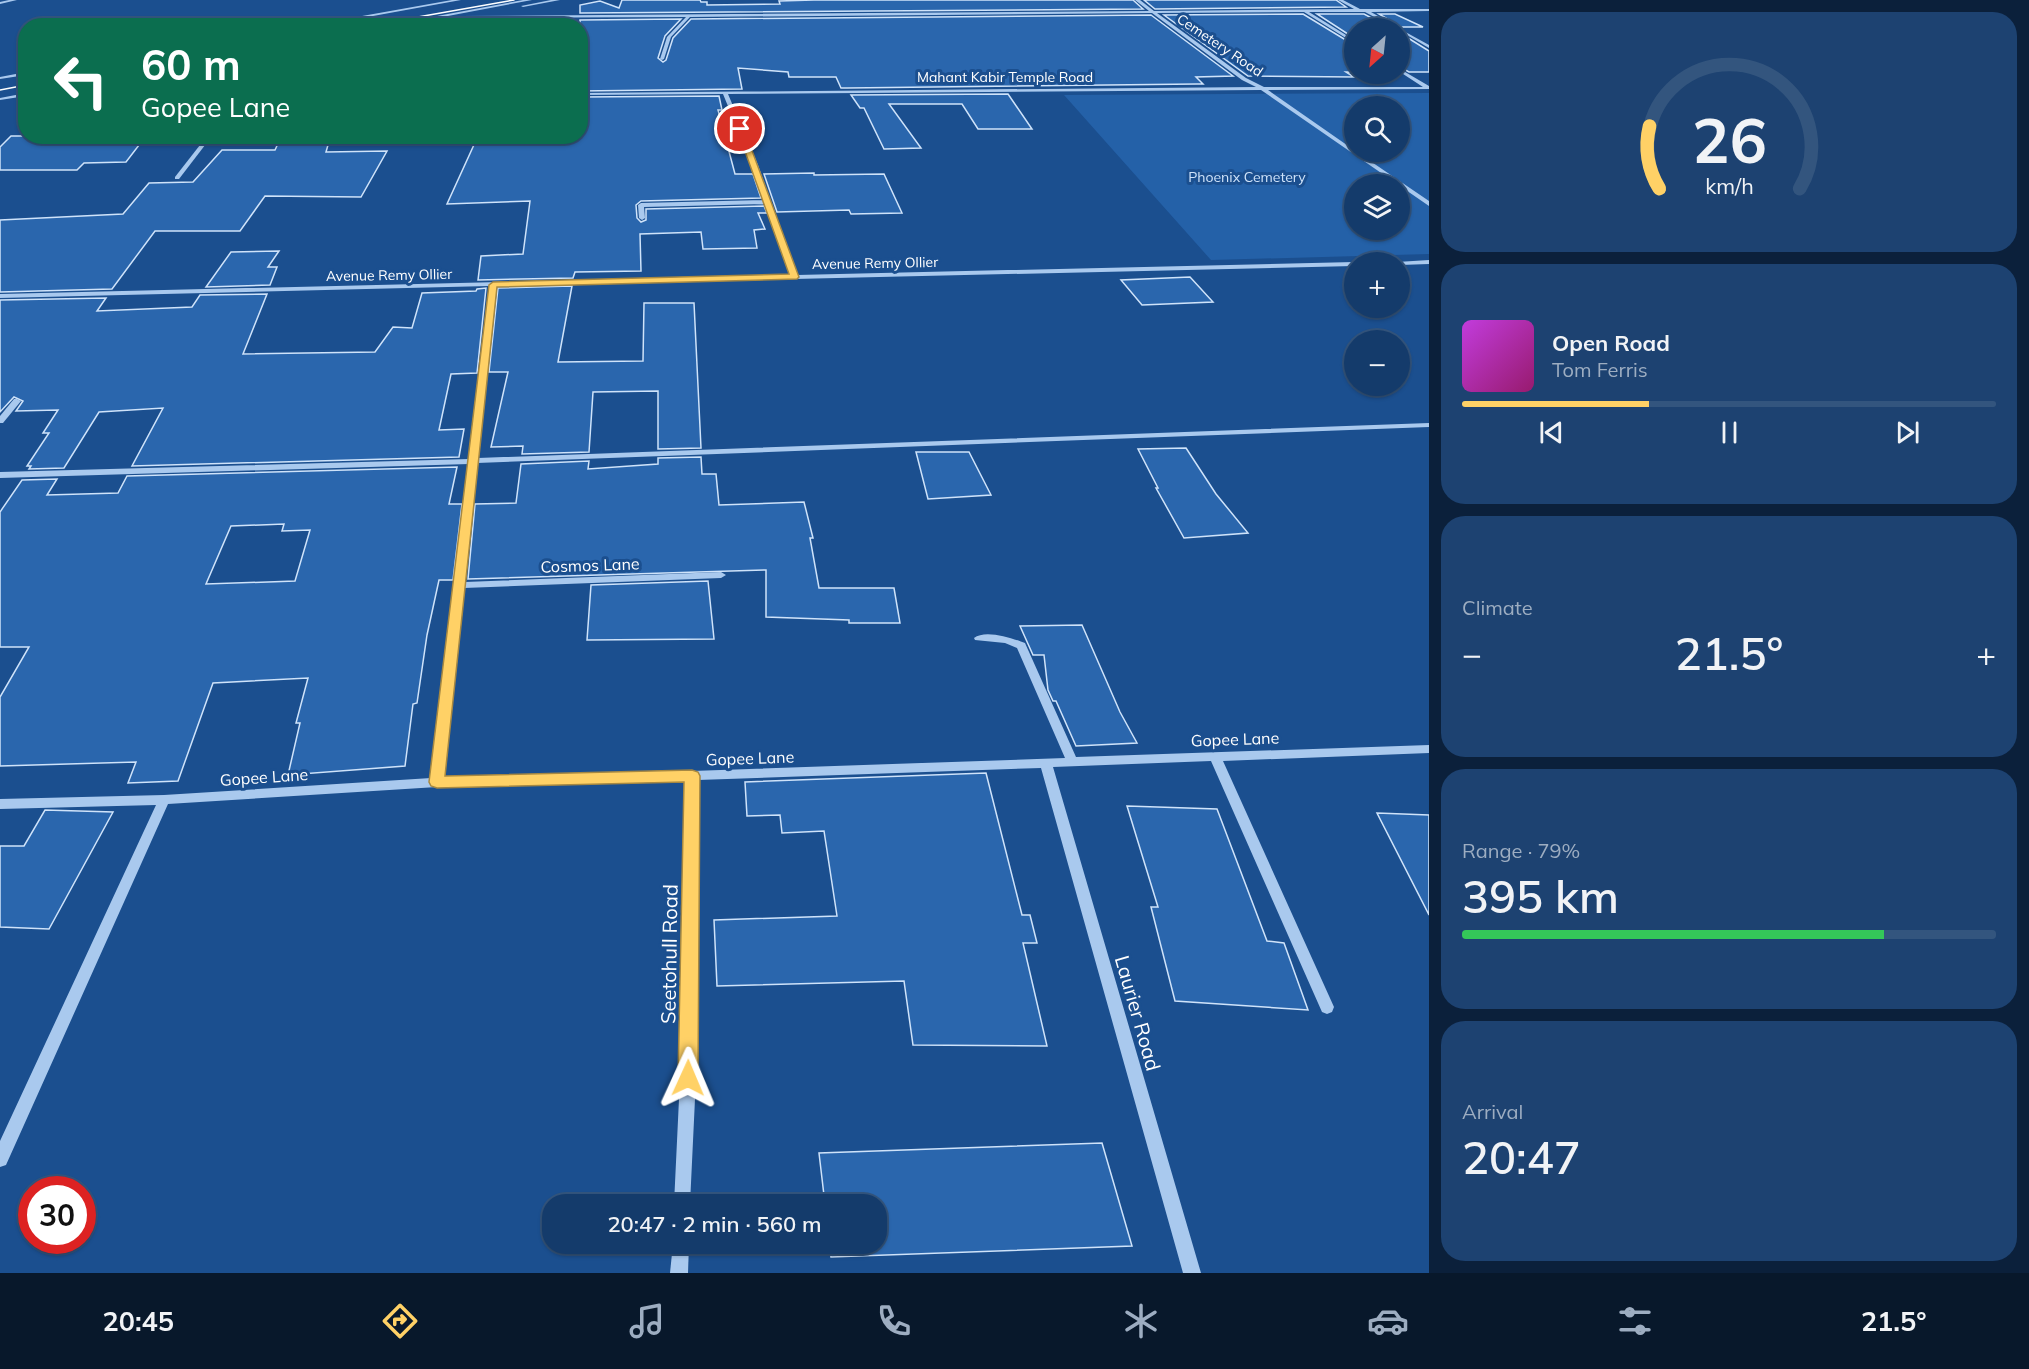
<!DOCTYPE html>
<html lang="en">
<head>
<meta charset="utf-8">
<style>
  body { margin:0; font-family:Mulish,sans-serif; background:#1d4271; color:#f1f3f6; height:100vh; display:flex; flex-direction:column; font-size:22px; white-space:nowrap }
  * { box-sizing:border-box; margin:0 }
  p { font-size:20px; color:#9dadc1 }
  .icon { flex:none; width:33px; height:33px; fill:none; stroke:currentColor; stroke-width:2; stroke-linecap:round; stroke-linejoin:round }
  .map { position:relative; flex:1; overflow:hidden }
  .sheet { display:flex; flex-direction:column; gap:12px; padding:12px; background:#0b203b; width:600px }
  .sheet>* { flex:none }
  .banner { position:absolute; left:18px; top:18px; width:570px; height:126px; border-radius:24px; box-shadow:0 2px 4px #0004,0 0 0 2px #33557e; background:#0b6e4f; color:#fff; overflow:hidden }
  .needle { width:39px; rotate:207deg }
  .buttons { position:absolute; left:1344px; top:18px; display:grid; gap:12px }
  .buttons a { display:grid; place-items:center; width:66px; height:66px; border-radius:50%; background:#143b6b; box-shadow:0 2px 4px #0004,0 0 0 2px #33557e; font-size:30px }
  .speed { position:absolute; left:18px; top:1176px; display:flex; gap:12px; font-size:30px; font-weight:700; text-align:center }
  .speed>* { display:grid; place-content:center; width:78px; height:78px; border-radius:50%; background:#143b6b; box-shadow:0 2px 4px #0004,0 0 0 2px #33557e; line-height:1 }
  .speed .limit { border:9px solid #d22; background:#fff; color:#111 }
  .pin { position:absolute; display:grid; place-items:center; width:51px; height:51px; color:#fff; margin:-26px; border:3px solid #fff; border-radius:50%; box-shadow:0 2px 6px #0007 }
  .me { position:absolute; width:66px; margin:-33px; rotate:1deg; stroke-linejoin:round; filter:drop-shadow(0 0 4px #0008) }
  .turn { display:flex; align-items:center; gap:21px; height:126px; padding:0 24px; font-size:27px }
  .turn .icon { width:78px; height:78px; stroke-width:2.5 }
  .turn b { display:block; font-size:42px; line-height:51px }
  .big { font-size:45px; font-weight:600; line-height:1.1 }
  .sheet .widget { flex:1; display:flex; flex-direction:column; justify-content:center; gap:9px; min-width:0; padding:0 21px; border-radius:24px; background:#1d4271 }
  .sheet .dial { align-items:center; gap:0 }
  .dial svg { height:156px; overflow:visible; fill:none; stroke:#33557e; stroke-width:7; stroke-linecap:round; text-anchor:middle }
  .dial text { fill:#f1f3f6; stroke:none }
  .song { display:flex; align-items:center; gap:18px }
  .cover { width:72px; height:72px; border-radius:9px; background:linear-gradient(135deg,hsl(290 70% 55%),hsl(320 70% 35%)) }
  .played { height:6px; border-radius:3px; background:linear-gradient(90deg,#ffd166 35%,#33557e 35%) }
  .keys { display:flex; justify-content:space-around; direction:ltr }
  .heat { display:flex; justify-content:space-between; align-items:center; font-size:33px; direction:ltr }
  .charge { height:9px; border-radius:4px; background:linear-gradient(90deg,#34c759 79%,#33557e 0) }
  .trip { position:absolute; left:542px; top:1194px; width:345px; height:60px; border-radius:24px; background:#143b6b; box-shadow:0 2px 4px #0004,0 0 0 2px #33557e; font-weight:600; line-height:60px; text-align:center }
  .tabs { display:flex; height:96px; justify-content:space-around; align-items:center; background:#08182b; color:#9dadc1 }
  .tabs .icon { width:42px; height:42px }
  .tabs .current { color:#ffd166 }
  .tabs b { font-size:27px; color:#f1f3f6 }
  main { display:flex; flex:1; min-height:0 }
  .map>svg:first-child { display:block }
</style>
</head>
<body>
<main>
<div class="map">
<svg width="1429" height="1273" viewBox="0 0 1429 1273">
  <rect width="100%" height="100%" fill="#1b4f8f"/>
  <path fill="#2461a8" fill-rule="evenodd" d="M1429 93V254L1211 260 1064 95ZM1354 106H1400V152H1354ZM1354 184H1400V230H1354Z"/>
  <g fill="#2a66ad" stroke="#cfe3fa" stroke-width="1.5" fill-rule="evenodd">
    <path d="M622 0H700L701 2H707V5L780 4 779 1 814 0H1133L1143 9 580 13V5L600 1 619 8Z"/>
    <path d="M1144 0H1336L1346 7 1155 9Z"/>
    <path d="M1303 14 1354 45V72H1346L1354 77 1248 76 1164 15Z"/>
    <path d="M1317 14H1364L1391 28H1354V38Z"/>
    <path d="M1379 14H1395L1423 27H1401Z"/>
    <path d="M1151 15 1233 76 1196 77 1203 84H1197L847 88H841L836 77H789L788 72 738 68 742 89 580 91V20L681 19 665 36 658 58 663 62 666 60 673 38 691 19Z"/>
    <path d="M1400 33 1429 51V72H1409L1400 67Z"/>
    <path d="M1008 94 1032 129H978L962 104H889L921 148 884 149 864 108H860L851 95Z"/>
    <path d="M719 96 722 110H718L735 174H753L761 198 641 201 636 205 637 218 641 222 646 220V209L764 206 767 213H758L765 229 754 230 757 248 703 249 701 232 640 234 641 271 575 272 573 278 478 280 481 256 523 254 530 201 447 204 478 136H580V97Z"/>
    <path d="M11 136H146L126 162 84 163 77 170H0V147Z"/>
    <path d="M312 136 311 139 330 138 326 152 387 151 361 197 265 196 240 231H155L112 289 0 292V220L123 214 149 183 193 182 222 150H275L281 137Z"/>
    <path d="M814 173V175L884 174 902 213 851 214 849 210 777 212 764 174Z"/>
    <path d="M279 251 268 267H277L270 285 206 287 231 252Z"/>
    <path d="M1190 277 1213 302 1142 305 1121 280Z"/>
    <path d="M572 286 558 362 643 361 644 303H694L701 448 658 449V391L593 392 589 452 522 454 523 446 491 447 508 372H489L498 288Z"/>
    <path d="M486 288 477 373 451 374 439 430 464 429 459 457 132 466 163 408 99 412 64 468 29 469 31 466H27L49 433H43L58 410 16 411 23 401 14 397 0 412V300L106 298 97 311 192 307 200 295 267 294 243 354 375 352 393 327 412 328 422 293 476 291 477 289Z"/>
    <path d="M1186 448 1216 494 1248 533 1184 538 1156 488H1158L1138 449Z"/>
    <path d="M916 452H969L991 495 928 499Z"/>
    <path d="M701 457 702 474H716L719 505 804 502 813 538H810L819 588H894L900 623H849V620L766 617V570L468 579 475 504 516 503 521 464 589 461 588 469 658 464V458Z"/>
    <path d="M457 467 449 504H462L453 580H439L427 635 417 703 413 704 405 766 288 775 300 723H296L308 678 213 683 178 781 128 783 136 762 0 766V697L29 647H0V512L22 480 57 479 47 495 118 493 127 476ZM284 524 282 531 310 530 295 581 206 584 231 526Z"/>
    <path d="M708 581 714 639 587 640 591 585Z"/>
    <path d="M1082 625 1120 712 1137 743 1076 746 1056 701H1053L1048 690 1044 655H1033L1020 626Z"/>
    <path d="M986 773 1022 915H1030L1037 943H1023L1047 1046 913 1045 904 981 717 986 714 920 837 916 824 831 782 833 780 815 747 816 745 782Z"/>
    <path d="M1127 806 1217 809 1267 941 1284 943 1308 1010 1175 1001 1151 907H1158Z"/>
    <path d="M45 810 113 812 49 929 0 927V846H24Z"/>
    <path d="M1377 813 1429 815V915Z"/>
    <path d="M1102 1143 1132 1246 831 1257 829 1244H876V1204H825L819 1153Z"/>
  </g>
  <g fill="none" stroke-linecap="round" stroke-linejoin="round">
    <g fill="#a9c9ee" fill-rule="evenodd">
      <path d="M9 0H17L0 4V2Z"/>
      <path d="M452 0H461L318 26H306Z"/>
      <path d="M523 0H532L395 26H383Z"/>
      <path d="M551 0H560L523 7 521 6Z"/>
      <path d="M1135 0H1140L1154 11 1354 9 1338 0H1343L1360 9H1429V11L1371 12 1399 28H1395L1365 12H1309L1354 40V43L1304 12 1157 13 1246 78 1264 87H1423L1400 72V69L1429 86V89L1268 90 1354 150V152H1357L1429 201V206L1261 90 728 94 758 165 797 275 1354 262H1356L1354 266 496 286 478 458 1429 423V427L477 463 465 582 721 572 726 575 721 578 464 588 444 777 692 771 1065 758 1017 648 1005 643 975 640 974 638C985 629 1012 638 1025 643L1076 757 1429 745V753L1223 761 1334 1007 1332 1012 1327 1014 1322 1012 1211 761 1053 767 1201 1273H1183L1041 768 698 780 696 1078 690 1204H674L680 1078 686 781 437 787 168 804 6 1165 0 1167V1141L156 805 0 809V799L164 795 431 778 469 464 0 478V472L469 459 489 286 0 298V294L790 275 766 204 644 207 645 218 642 220 639 218 638 205 641 203 764 200 752 165 723 94 580 95V93L1256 87 1242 80 1152 13 690 17 671 37 664 59 662 60 660 59 667 37 686 17 462 18 461 16 1149 11Z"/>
      <path d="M1400 29 1429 45V48L1400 31Z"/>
      <path d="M26 72V75L0 79V77Z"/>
      <path d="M26 93V96L0 100V98Z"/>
      <path d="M207 136H212L179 179H175V177Z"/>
      <path d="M1429 260V264L1400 265V262H1397Z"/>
      <path d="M14 399H17L21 401 3 423H0V416Z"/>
      <path d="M673 1244H689L688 1273H670Z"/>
    </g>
    <g stroke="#fff" stroke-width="1.5">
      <path d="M352 26 375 21"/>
      <path d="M367 26 514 0"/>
      <path d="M0 90 26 85"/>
    </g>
  </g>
  <path fill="#ffd166" stroke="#a68842" stroke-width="1.5" d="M740 127 744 129 799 277 797 279 497 287 445 776 692 770 698 772 700 776 698 1078 695 1085 688 1087 681 1085 678 1078 684 782 437 788 431 786 429 782 489 285 493 282 789 274 737 129Z"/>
  <g text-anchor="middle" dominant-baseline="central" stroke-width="6" stroke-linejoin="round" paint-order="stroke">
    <g font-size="14" fill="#fff" stroke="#1b4f8f">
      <text transform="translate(1220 45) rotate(34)">Cemetery Road</text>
      <text x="1005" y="77">Mahant Kabir Temple Road</text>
      <text transform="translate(875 263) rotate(-1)">Avenue Remy Ollier</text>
      <text transform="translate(389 275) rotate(-1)">Avenue Remy Ollier</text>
    </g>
    <g font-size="14" fill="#cfe3fa" stroke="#1b4f8f">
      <text x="1247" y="177">Phoenix Cemetery</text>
    </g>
    <g font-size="16" fill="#fff" stroke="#1b4f8f">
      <text transform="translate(590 565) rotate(-2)">Cosmos Lane</text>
      <text transform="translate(1235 739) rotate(-2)">Gopee Lane</text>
      <text transform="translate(750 758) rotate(-2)">Gopee Lane</text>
      <text transform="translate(264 777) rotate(-4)">Gopee Lane</text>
    </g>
    <g font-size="20" fill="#fff" stroke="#1b4f8f">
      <text transform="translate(669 954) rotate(-89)">Seetohull Road</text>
      <text transform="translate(1138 1013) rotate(74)">Laurier Road</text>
    </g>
  </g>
</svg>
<div class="buttons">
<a><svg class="needle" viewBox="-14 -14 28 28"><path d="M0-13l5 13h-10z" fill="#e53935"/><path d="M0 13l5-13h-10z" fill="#9dadc1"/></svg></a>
<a><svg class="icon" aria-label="search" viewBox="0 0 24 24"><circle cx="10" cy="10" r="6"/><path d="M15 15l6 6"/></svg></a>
<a><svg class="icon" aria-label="layers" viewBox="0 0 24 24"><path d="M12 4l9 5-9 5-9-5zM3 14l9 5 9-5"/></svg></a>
<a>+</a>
<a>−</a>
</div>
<div class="speed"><div class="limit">30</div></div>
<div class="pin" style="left:740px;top:129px;background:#d93025"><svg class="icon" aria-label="arrive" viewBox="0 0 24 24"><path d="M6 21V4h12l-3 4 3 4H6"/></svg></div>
<svg class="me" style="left:688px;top:1078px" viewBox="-20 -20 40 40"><path d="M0-17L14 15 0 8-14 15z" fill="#ffd166" stroke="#fff" stroke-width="4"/></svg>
<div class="trip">20:47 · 2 min · 560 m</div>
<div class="banner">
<div class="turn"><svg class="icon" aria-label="left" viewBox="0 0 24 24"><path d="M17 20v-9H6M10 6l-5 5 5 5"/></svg><div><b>60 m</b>Gopee Lane</div></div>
</div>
</div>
<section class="sheet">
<div class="widget dial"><svg viewBox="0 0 100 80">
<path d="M14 69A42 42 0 1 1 86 69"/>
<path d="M14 69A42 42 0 0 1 9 37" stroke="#ffd166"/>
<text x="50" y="56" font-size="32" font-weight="700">26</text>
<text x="50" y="72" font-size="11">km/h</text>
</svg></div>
<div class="widget">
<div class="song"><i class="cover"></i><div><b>Open Road</b><p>Tom Ferris</p></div></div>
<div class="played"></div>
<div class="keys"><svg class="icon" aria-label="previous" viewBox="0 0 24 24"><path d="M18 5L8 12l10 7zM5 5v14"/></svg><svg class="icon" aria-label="pause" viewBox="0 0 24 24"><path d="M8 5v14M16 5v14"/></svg><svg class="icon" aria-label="next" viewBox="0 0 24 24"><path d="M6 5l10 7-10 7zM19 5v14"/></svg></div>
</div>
<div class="widget"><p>Climate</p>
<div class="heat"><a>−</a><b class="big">21.5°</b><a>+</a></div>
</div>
<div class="widget"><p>Range · 79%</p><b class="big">395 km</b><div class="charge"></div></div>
<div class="widget"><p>Arrival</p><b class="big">20:47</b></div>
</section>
</main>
<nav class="tabs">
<b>20:45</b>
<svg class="icon current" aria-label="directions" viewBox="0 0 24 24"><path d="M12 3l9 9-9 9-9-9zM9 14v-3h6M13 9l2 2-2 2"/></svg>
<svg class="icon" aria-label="music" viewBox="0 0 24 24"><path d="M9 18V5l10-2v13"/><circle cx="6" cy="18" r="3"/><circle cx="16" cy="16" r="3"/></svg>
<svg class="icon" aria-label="phone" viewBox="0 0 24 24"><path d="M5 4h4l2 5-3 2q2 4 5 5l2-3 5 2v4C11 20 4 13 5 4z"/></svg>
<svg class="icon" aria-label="climate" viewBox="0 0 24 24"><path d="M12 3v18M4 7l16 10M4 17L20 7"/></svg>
<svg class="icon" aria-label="car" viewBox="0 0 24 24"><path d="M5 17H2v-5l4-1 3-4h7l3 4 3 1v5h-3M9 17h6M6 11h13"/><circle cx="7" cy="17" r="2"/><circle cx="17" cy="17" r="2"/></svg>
<svg class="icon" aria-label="filters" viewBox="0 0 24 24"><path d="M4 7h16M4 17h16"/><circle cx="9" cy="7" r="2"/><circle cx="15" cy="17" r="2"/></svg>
<b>21.5°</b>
</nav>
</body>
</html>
